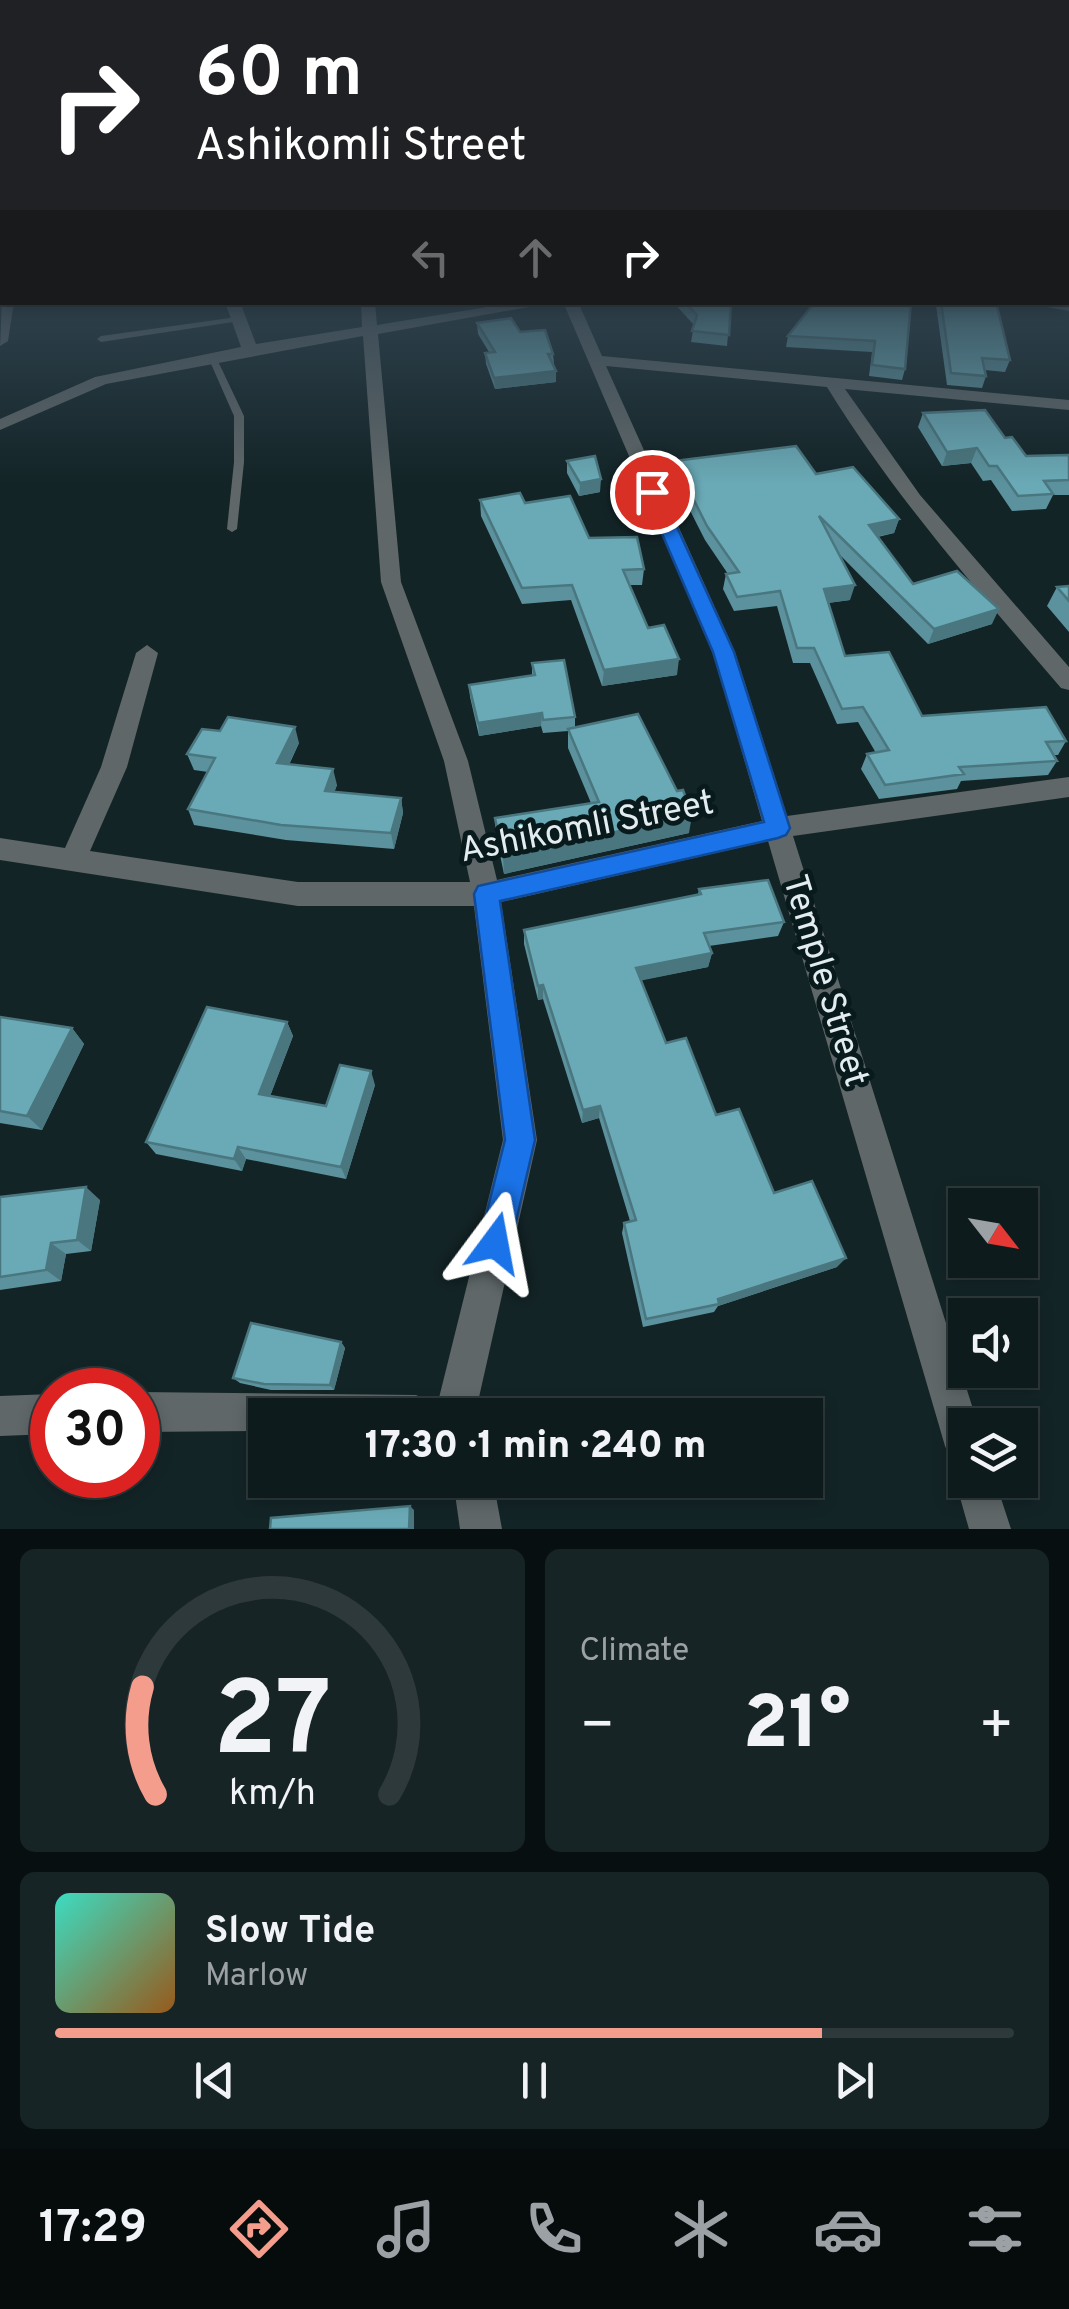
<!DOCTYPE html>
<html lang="en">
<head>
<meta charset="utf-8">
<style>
  body { margin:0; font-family:Overpass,sans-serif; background:#172426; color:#f1f3f6; height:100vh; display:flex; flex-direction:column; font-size:38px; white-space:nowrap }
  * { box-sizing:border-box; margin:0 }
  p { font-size:32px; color:#9ba1a4 }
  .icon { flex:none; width:55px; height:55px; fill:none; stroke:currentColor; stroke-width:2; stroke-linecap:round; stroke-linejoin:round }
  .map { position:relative; height:1529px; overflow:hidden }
  .details { display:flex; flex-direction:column; gap:20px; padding:20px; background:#080f10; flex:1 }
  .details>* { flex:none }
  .guide { position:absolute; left:0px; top:0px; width:1070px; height:305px; box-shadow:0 5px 15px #0003,0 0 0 2px #2e393b; background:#202124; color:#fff; overflow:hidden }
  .needle { width:65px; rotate:121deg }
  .fabs { position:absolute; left:948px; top:1188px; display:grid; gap:20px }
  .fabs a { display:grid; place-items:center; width:90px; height:90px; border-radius:0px; background:#0e1b1d; box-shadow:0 5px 15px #0003,0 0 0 2px #2e393b; font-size:50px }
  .speed { position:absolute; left:30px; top:1368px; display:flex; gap:20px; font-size:50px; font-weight:700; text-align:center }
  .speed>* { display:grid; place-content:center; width:130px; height:130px; border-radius:50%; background:#0e1b1d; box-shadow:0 5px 15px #0003,0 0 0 2px #2e393b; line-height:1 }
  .speed .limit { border:15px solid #d22; background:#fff; color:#111 }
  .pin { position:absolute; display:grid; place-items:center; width:85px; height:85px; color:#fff; margin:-42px; border:5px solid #fff; border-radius:50%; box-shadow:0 2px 10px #0007 }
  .me { position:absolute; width:110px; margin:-55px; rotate:13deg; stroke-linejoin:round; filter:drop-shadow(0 0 8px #0008) }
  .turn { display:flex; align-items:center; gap:35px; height:210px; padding:0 30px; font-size:45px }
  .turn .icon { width:130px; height:130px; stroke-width:2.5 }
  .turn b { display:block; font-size:70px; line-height:85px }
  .lanes { display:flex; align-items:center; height:95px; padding:0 30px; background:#0003; justify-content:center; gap:50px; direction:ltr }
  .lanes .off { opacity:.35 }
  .big { font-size:75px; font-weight:800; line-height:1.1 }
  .details .widget { flex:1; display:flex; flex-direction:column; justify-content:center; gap:15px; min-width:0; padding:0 35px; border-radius:15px; background:#172426 }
  .details .dial { align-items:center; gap:0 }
  .dial svg { height:260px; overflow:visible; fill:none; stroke:#2e393b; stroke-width:7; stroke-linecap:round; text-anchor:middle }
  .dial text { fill:#f1f3f6; stroke:none }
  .song { display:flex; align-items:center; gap:30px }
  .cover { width:120px; height:120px; border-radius:15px; background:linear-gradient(135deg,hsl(170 70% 55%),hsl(30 70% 35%)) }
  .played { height:10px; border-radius:5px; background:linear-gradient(90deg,#f49d8d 80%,#2e393b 80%) }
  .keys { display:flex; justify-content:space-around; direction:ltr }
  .heat { display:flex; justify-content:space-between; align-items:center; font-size:55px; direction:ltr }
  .details .tiles { flex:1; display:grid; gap:20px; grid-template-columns:1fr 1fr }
  .widget:last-child { grid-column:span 2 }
  .trip { position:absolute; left:248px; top:1398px; width:575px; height:100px; border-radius:0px; background:#0e1b1d; box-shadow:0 5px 15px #0003,0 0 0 2px #2e393b; font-weight:800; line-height:100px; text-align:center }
  .dock { display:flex; height:160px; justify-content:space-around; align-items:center; background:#060b0c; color:#9ba1a4 }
  .dock .icon { width:70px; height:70px }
  .dock .active { color:#f49d8d }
  .dock b { font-size:45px; color:#f1f3f6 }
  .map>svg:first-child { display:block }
</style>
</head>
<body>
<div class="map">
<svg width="1069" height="1529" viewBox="0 0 1069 1529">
  <rect width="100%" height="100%" fill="#132427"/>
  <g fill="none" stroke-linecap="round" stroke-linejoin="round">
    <g fill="#5f6769" fill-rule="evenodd">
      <path d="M237 317H240V321L101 342 97 339 101 336Z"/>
      <path d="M209 355 216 357 244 416V462L237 529 232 532 227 529 234 462V416L208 357Z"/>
    </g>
    <g fill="#5f6769" fill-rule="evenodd">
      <path d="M2 299V302H14L8 341 0 346Z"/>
      <path d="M225 302H240L256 344 362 327 361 302H375L377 325 518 302H556L378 334 401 582 468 761 497 880 762 821 713 652 563 302H578L602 356 1069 400V410L845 389 920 495 1069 667V690L1061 688C978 591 894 496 827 387L606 366 735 652 787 816 1069 777V797L793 836 978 1425H965V1480H995L1011 1529H969L955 1480 962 1465 951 1460 945 1446 768 841 501 902 537 1140 475 1415H265V1431L138 1432V1392L416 1395 430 1401 435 1414 503 1140 474 906H298L0 860V838L65 848 101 767 136 653 147 645 158 653 127 767 90 851 298 882H470L444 761 381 582 363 336 106 384 0 430V419L95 377 241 347Z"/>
      <path d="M1019 302 1069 303V311Z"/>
      <path d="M52 1394V1434L0 1436V1396Z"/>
      <path d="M453 1480H493L502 1529H460Z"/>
    </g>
  </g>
  <g fill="#5b929d">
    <path d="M673 302H731L727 346 691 342 694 325Z"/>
    <path d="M911 302 905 369 902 380 869 376 872 352 786 347 788 336Z"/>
    <path d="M937 302H996L1010 360 1005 372 985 370 986 376 982 388 947 385 936 305Z"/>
    <path d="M477 323 520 332 553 354 556 382 495 389 486 364 485 353 489 352 478 334Z"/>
    <path d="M923 413 1005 438 1026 456 1069 455V495H1053L1046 509 1012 511 991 480 983 481 971 463 942 466 918 427Z"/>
    <path d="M567 461 600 492 579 496 567 473Z"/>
    <path d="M674 461 816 474 899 519 894 533 878 537 913 584 992 624 928 644 839 554 850 600 828 603 845 656 922 716 1066 741 1058 755H1054L1057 761 1048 775 961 781 957 789 879 799 861 769 867 754 876 753 858 722 837 724 810 663H793L777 606 734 611 723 589 726 574H728L705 540 672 475Z"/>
    <path d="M480 500 525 503 644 569 642 585H630L648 628 677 675 602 686 571 600 522 604 481 516Z"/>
    <path d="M1069 586V632L1047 606 1057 587Z"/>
    <path d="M532 663 575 717V728L689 833 504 874 496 836 495 818 591 803 568 748V731L543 733 541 726 479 736 470 697 469 685 532 675Z"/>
    <path d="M299 743 289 765 337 785 334 792 401 798 403 813 394 849 286 840 194 825 188 809 208 772 194 770 187 754Z"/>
    <path d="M699 889 784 922 778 936 709 946 712 953 708 967 641 980 666 1043 774 1193 837 1267 718 1306 714 1312 643 1327 622 1233 624 1223 630 1221 599 1118 582 1123 543 999 538 1000 524 944V930L698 894Z"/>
    <path d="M0 1017 72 1028 84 1044 42 1130 0 1123Z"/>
    <path d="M287 1022 293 1036 270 1096 326 1106 375 1085 346 1179 246 1159 242 1171 156 1154 146 1142Z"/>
    <path d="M0 1197 100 1200 91 1251 66 1254 61 1281 0 1290Z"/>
    <path d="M341 1342 345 1348 334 1390H271L240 1383 233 1378Z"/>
  </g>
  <g fill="#4a777f">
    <path d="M556 371V382L495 389 494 378Z"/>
    <path d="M977 448 971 463 942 466 947 452Z"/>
    <path d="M601 479 600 492 579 496 580 483Z"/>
    <path d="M899 519 894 533 865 539 869 525Z"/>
    <path d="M855 585 850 600 820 604 824 589Z"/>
    <path d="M999 609 992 624 928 644 934 629Z"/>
    <path d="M679 659 677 675 602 686 604 670Z"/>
    <path d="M542 713 541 726 479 736 478 723Z"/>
    <path d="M295 727 299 743 282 779 277 763Z"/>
    <path d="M333 769 337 785 329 807 325 791Z"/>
    <path d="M401 798 403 813 394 849 391 833Z"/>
    <path d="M692 815 689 833 504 874 503 857Z"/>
    <path d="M712 953 708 967 634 982 636 968Z"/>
    <path d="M543 985V999L538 1000V986Z"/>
    <path d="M287 1022 293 1036 266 1107 259 1094Z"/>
    <path d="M72 1028 84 1044 42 1130 27 1116Z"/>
    <path d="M371 1071 375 1085 346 1179 341 1167Z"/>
    <path d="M600 1106 599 1118 582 1123 583 1110Z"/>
    <path d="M238 1147 246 1159 242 1171 234 1159Z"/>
    <path d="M86 1187 100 1200 91 1251 77 1240Z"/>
    <path d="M51 1243 66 1254 61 1281 46 1270Z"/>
    <path d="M846 1258 837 1267 718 1306V1299Z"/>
    <path d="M341 1342 345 1348 334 1390 330 1385Z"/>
    <path d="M410 1506 414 1510V1529H409Z"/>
  </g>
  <g fill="#6aaab6" stroke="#4a777f" stroke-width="2.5">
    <path d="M685 302H731L729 335 692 331 697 315Z"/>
    <path d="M815 302H911L905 369 872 365 875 341 788 336Z"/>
    <path d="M941 302H996L1010 360 982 358 986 376 951 373Z"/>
    <path d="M511 318 520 332 545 330 553 354H548L556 371 494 378 485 353 495 352 477 323Z"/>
    <path d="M985 410 1005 438 1012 437 1026 456 1069 455V480L1044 481 1053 494 1018 496 997 466H989L977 448 947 452 923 413Z"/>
    <path d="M796 446 816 474 853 467 899 519 869 525 913 584 957 571 999 609 934 629 819 516 855 585 824 589 845 656 889 652 922 716 1046 707 1066 741 1046 742 1057 761 959 767 964 774 885 785 867 754 889 750 863 707 842 709 814 648H797L780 591 737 597 726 574 739 572 707 526 674 461Z"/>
    <path d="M595 456 601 479 580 483 567 461Z"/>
    <path d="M520 493 525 503 570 496 589 538 637 537 644 569 623 570 648 628 664 625 679 659 604 670 572 585 522 588 480 500Z"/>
    <path d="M1069 586V601L1057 587Z"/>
    <path d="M564 660 575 717 543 720 542 713 478 723 469 685 535 675 532 663Z"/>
    <path d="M638 714 677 791 683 790 692 815 503 857 495 818 599 802 568 729Z"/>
    <path d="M228 717 295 727 277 763 333 769 325 791 401 798 391 833 281 825 188 809 215 758 187 754 202 729 220 731Z"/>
    <path d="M768 880 784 922 704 933 712 953 636 968 666 1043 686 1038 716 1115 739 1109 774 1193 812 1181 846 1258 718 1299 719 1304 646 1319 624 1223 636 1220 600 1106 583 1110 543 985 538 986 524 930 701 894 699 889Z"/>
    <path d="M207 1007 287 1022 259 1094 326 1106 340 1065 371 1071 341 1167 238 1147 234 1159 146 1142Z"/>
    <path d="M0 1017 72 1028 27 1116 0 1111Z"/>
    <path d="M86 1187 77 1240 51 1243 46 1270 0 1277V1197Z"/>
    <path d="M251 1323 341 1342 330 1385 264 1384 233 1378Z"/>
    <path d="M410 1506 409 1529H270L271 1518Z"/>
  </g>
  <linearGradient id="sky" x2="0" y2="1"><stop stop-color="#0a1415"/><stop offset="0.56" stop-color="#334552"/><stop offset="1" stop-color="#334552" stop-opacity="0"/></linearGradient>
  <rect width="1069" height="485" fill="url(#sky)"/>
  <path fill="#1a73e8" stroke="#114b97" stroke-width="2.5" d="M652 486 661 492 734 652 790 828 786 835 778 838 500 901 535 1140 511 1243 507 1255 495 1259 484 1255 479 1243 505 1140 474 894 478 886 764 822 713 652 644 492Z"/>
  <g text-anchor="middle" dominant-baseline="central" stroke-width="10" stroke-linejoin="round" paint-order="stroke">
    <g font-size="35" fill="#e3edf0" stroke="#091a1d">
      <text transform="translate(587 828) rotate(-11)">Ashikomli Street</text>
      <text transform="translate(824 981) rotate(73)">Temple Street</text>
    </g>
  </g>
</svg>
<div class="fabs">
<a><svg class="needle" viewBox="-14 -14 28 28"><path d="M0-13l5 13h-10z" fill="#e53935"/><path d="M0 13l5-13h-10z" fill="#9ba1a4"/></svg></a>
<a><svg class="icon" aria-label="sound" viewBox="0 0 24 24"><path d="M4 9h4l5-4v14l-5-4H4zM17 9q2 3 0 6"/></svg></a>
<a><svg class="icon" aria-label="layers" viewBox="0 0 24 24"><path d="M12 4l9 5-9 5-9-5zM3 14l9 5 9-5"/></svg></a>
</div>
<div class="speed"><div class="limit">30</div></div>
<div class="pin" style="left:652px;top:492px;background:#d93025"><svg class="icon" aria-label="arrive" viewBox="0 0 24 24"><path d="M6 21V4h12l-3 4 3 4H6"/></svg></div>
<svg class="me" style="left:495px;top:1243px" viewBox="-20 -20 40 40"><path d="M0-17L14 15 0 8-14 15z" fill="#1a73e8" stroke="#fff" stroke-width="4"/></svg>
<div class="trip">17:30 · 1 min · 240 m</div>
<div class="guide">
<div class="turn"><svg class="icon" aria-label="right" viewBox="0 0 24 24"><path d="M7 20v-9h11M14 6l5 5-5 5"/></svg><div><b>60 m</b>Ashikomli Street</div></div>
<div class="lanes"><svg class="icon off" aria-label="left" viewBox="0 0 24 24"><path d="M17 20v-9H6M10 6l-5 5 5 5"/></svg><svg class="icon off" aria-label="ahead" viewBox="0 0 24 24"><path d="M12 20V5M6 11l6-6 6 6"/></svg><svg class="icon" aria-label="right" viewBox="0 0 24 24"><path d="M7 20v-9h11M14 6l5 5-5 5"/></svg></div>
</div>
</div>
<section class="details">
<div class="tiles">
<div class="widget dial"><svg viewBox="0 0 100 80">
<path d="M14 69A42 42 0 1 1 86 69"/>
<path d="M14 69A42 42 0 0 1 10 36" stroke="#f49d8d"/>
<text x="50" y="56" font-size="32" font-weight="700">27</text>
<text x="50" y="72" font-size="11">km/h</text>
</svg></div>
<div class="widget"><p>Climate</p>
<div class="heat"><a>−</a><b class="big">21°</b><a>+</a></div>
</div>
<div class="widget">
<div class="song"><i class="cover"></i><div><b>Slow Tide</b><p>Marlow</p></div></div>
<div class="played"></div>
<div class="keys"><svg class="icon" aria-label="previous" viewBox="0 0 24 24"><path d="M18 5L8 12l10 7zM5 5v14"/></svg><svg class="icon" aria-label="pause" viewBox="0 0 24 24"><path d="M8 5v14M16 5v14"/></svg><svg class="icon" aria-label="next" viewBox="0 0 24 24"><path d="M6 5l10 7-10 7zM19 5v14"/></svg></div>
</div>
</div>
</section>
<nav class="dock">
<b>17:29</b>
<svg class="icon active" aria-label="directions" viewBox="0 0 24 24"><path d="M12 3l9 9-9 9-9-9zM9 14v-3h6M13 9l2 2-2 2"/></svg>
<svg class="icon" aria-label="music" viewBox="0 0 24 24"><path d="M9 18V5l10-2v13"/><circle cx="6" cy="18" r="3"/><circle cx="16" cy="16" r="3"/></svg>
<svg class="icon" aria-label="phone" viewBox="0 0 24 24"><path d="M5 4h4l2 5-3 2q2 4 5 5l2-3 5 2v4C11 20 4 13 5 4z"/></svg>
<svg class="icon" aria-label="climate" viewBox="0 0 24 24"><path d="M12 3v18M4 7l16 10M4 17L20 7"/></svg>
<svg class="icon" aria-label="car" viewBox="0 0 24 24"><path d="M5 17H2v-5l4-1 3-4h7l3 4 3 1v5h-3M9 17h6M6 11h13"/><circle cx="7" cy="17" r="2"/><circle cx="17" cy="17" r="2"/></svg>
<svg class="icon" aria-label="filters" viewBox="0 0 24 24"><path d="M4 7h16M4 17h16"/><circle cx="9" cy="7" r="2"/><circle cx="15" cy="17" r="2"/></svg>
</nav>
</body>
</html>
